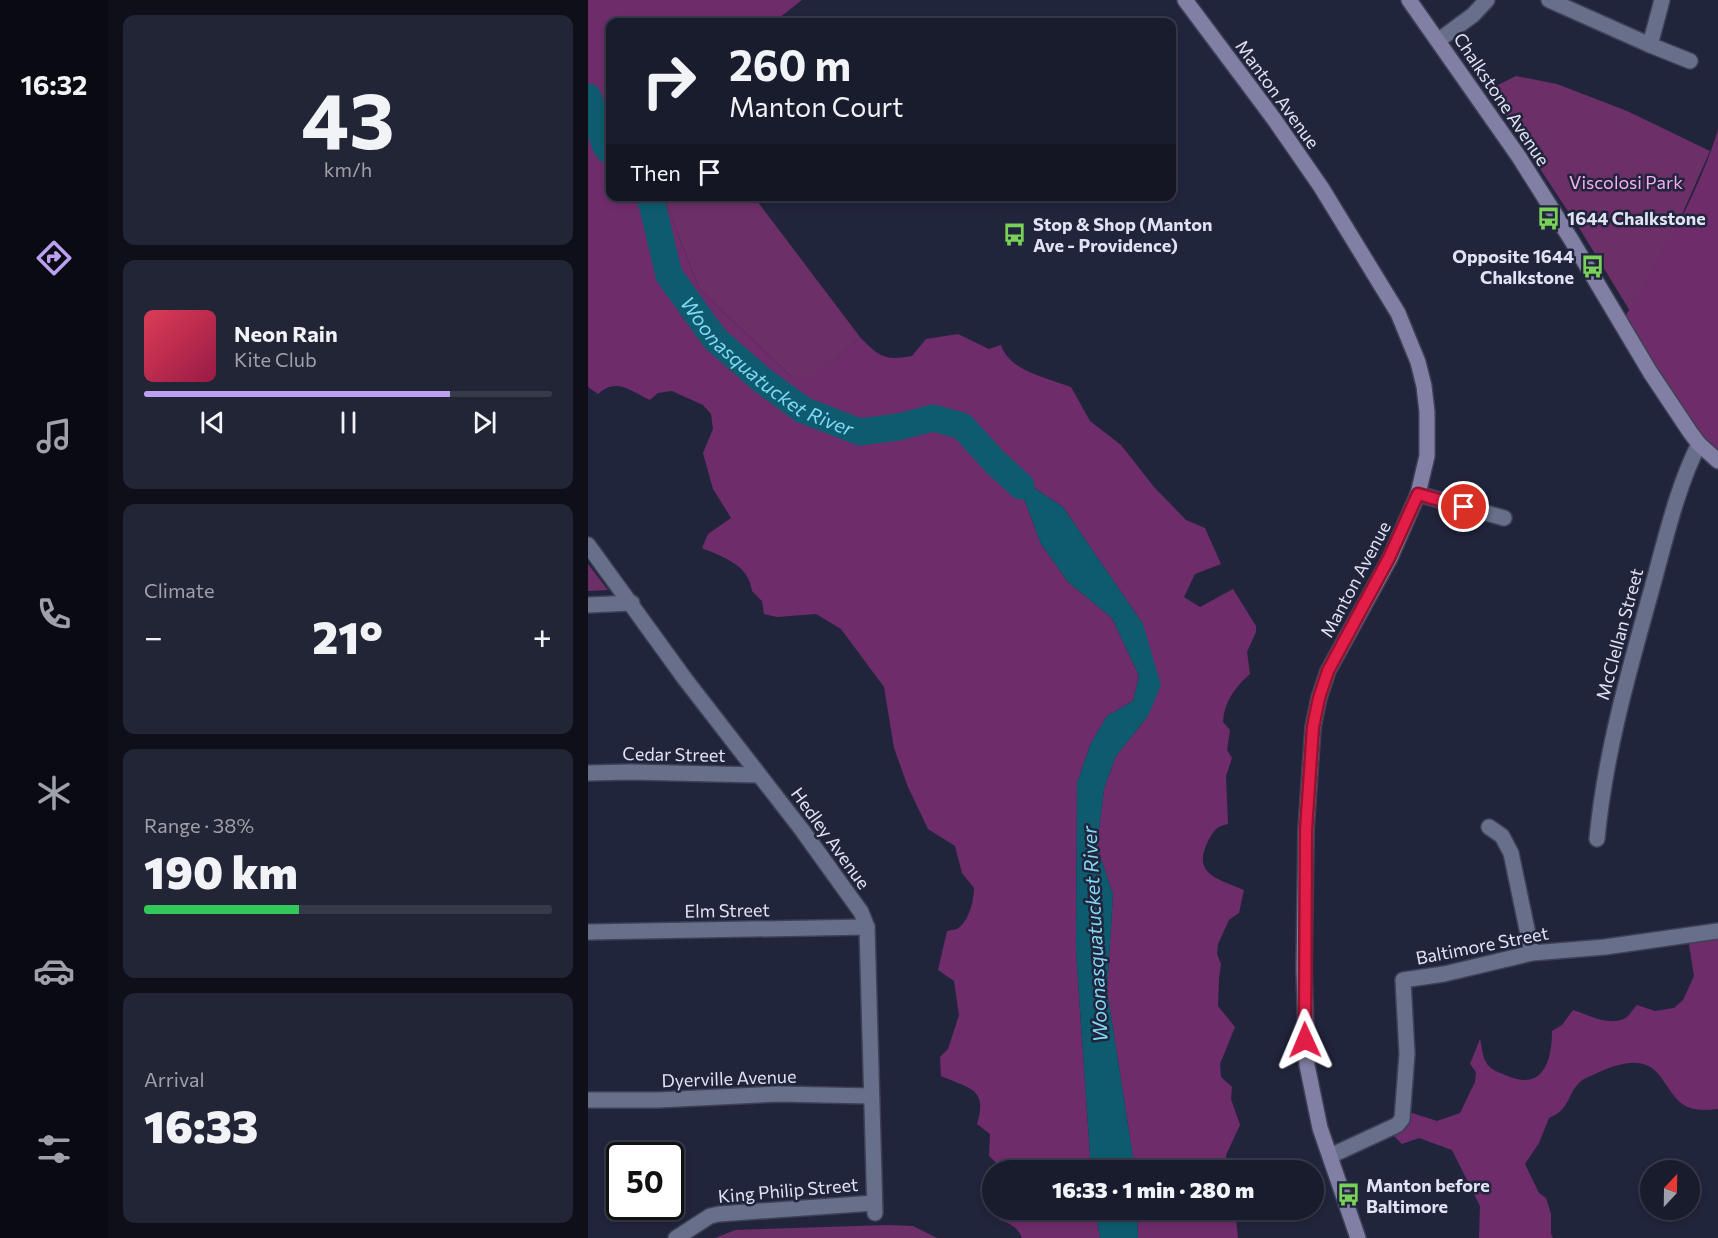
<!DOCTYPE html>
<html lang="en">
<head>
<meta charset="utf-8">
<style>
  body { margin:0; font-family:Commissioner,sans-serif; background:#222535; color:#f1f3f6; height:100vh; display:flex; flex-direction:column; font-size:22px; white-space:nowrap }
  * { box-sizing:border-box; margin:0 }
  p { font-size:20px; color:#9fa1aa }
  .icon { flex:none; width:33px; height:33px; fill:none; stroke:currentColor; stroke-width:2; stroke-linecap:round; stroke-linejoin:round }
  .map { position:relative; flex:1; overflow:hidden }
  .sheet { display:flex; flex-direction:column; gap:15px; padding:15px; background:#0e0f19; width:480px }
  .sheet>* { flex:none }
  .hud { position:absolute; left:18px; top:18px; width:570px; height:183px; border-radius:12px; box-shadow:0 3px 9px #0003,0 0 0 2px #373a49; background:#191c2d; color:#f1f3f6; overflow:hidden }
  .needle { width:39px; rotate:22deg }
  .tools { position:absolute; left:1052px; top:1160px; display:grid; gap:12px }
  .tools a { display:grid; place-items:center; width:60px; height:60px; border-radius:50%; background:#191c2d; box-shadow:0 3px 9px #0003,0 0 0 2px #373a49; font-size:30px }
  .speed { position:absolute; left:18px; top:1142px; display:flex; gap:12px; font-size:30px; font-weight:700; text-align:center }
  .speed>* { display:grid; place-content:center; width:78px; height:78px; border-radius:50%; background:#191c2d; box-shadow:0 3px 9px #0003,0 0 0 2px #373a49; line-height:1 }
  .speed .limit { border:3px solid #111; border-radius:9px; background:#fff; color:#111 }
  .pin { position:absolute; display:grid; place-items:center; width:51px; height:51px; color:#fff; margin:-26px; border:3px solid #fff; border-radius:50%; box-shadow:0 2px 6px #0007 }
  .me { position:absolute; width:66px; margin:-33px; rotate:359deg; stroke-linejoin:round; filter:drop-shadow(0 0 4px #0008) }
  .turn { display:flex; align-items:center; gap:21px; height:126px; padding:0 24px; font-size:27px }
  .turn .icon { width:78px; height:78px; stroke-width:2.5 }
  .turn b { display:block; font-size:42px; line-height:51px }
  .then { display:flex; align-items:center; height:57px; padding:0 24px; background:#0003; gap:12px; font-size:22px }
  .big { font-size:45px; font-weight:800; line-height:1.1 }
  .sheet .card { flex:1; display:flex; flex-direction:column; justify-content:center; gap:9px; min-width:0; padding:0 21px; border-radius:12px; background:#222535 }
  .sheet .dial { align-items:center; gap:0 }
  .dial b { font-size:78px; line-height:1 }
  .song { display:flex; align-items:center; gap:18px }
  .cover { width:72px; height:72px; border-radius:9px; background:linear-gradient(135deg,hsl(350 70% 55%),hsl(340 70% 35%)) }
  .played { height:6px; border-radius:3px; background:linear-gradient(90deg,#bca0f2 75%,#373a49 75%) }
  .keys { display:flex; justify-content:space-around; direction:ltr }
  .heat { display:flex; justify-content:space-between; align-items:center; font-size:33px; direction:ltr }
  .charge { height:9px; border-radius:4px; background:linear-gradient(90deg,#34c759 38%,#373a49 0) }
  .trip { position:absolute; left:394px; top:1160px; width:342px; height:60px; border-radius:30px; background:#191c2d; box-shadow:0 3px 9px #0003,0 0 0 2px #373a49; font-weight:800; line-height:60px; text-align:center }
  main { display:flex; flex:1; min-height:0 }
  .dock { display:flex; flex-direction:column; width:108px; justify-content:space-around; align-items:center; background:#0a0b12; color:#9fa1aa }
  .dock .icon { width:42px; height:42px }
  .dock .selected { color:#bca0f2 }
  .dock b { font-size:27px; color:#f1f3f6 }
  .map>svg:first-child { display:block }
</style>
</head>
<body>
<main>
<nav class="dock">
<b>16:32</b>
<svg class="icon selected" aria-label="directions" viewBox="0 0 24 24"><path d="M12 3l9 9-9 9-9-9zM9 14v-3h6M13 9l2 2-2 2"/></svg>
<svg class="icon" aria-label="music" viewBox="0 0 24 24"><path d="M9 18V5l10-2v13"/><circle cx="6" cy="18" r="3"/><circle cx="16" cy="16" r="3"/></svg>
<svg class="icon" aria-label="phone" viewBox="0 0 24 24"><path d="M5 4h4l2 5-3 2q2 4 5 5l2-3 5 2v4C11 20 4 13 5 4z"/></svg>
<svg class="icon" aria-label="climate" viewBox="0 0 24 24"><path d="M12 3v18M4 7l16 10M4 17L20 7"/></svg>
<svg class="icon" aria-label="car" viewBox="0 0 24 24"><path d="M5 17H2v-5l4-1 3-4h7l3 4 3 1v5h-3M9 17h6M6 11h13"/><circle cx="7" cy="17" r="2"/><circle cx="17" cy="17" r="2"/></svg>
<svg class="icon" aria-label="filters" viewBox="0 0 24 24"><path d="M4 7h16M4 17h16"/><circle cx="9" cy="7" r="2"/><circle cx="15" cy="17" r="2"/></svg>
</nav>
<section class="sheet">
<div class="card dial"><b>43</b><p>km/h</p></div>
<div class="card">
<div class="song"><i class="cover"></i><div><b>Neon Rain</b><p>Kite Club</p></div></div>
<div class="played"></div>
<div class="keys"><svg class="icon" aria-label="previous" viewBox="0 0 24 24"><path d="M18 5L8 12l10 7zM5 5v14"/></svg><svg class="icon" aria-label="pause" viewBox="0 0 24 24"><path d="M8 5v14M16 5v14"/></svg><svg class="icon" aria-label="next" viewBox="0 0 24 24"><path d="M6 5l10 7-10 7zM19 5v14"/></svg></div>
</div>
<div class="card"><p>Climate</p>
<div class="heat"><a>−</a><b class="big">21°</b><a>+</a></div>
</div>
<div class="card"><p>Range · 38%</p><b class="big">190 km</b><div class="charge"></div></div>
<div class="card"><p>Arrival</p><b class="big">16:33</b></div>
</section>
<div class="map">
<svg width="1130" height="1238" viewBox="0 0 1130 1238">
  <rect width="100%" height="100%" fill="#21253c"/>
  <g fill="#6c2f67">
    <path d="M928 76 969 84 1039 111 1122 151 1084 237 1042 311 993 231 900 90Z"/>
    <path d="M76 197H166L272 337 227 378H205L111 289Z"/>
    <path d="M0 564 20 590 0 591Z"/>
    <path d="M300 1225 325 1226 349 1238H127L147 1230Z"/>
  </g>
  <g fill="#6f2c6b">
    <path d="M0 0H214L186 22H22V196L76 197 111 289 205 378 227 377 272 337C291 357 297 361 324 356L338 339 370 334 401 349 413 345C421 371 459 378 483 387L502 421 533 445 566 487 598 520 617 528 633 564 607 574 596 597 612 607 645 589 668 626V632L659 652 662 674C647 687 636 702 635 722L642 730 639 750 644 758 638 776 640 824C629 826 625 831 620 841 603 875 631 879 656 890L651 913 641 920 630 944 629 954 633 964 631 978 630 1006 647 1027 632 1064 633 1077 644 1087 643 1099 652 1125 638 1155 640 1169 642 1170H547L519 990 525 895 509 846 516 789 528 756 560 716 555 624 475 507 409 463 435 496 453 544 480 582 524 618 551 676 545 701 519 716 503 743 489 783 488 951 503 1170H416L401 1156 402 1134 389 1124C400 1088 382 1089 353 1076L352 1057 360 1049 371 1015 366 981 350 970 359 931C360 931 369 929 369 929 381 922 386 900 386 888L374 873 367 846 340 829 320 787 306 748 296 687 253 629 228 614 189 617 176 614 174 601 164 591C161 565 135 557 114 548L120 534 143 518 125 489 115 453 125 429 123 414 115 405 84 391 70 393 62 400C42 391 29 377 10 394L0 387Z"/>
    <path d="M1130 130V460L1113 447 1037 317C1073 257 1109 197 1130 130Z"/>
    <path d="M1130 929V1109C1094 1113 1091 1103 1072 1076 1056 1054 1029 1064 1009 1073 1004 1076 996 1078 993 1081 978 1095 983 1109 961 1118L951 1143 937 1164 951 1193 958 1198 963 1214V1234L965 1238H891L892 1206 864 1150 831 1138 814 1144 802 1132 818 1111 849 1121 872 1113 887 1082 888 1072 882 1064 892 1039C894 1046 894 1056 898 1062 901 1069 910 1072 917 1075 954 1092 964 1063 964 1031L974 1025 985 1010C1001 1015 1023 1028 1039 1017 1042 1014 1046 1008 1049 1005L1067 1011 1086 1008 1095 1000 1106 976 1100 938Z"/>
    <path d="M416 1209H507L512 1238H434C430 1227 421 1223 411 1220Z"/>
    <path d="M549 1209H650L648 1217 650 1238H550Z"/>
  </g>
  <g fill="#0e5b6f">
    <path d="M407 462 475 507 555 624 573 685 560 716 528 756 516 789 509 846 525 895 519 990 547 1170H503L488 951 489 783 503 743 519 716 545 701 551 676 524 618 480 582 453 544 435 496Z"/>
    <path d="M507 1209H549L550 1238H512Z"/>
  </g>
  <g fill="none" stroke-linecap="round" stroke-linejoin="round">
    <g stroke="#0e5b6f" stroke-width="27">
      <path d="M0 97 18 147 22 151"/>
      <path id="s1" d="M60 196 64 204 81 275 127 339 174 380 215 410 272 432 310 427 345 418 374 426 407 462 433 486"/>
    </g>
    <defs>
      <g id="street">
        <path d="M961 0 1062 45 1102 61"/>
        <path d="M851 40 885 15 899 0"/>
        <path d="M1062 45 1074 0"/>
        <path d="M830 494 916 518"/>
        <path d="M0 545 97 679 214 830 273 912 279 927 287 1213"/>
        <path d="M0 605 44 603"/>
        <path d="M0 773 42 772 171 775"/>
        <path d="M901 827 914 836 923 853 944 953"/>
        <path d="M1009 839C1017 753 1041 671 1064 588 1077 541 1089 487 1111 444"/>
        <path d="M0 932 279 927"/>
        <path d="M0 1100H70L190 1094 283 1096"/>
        <path d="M742 1156 809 1125 814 1119 819 1054 815 980 856 974 944 953 1017 947 1130 931"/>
        <path d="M88 1238 122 1216 131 1214 286 1203"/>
      </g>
      <g id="secondary">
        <path d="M597 0 686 119 733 187 810 313 830 362 836 386 839 412V456L830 494 802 558 740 671 731 698 725 727 718 830 716 970 719 1065 732 1128 770 1238"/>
        <path d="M821 0 931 157 984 241 1062 372 1102 432 1111 444 1130 461"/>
      </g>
    </defs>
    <use href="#street" stroke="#3e4055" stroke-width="18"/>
    <use href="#secondary" stroke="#3e4055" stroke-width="18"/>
    <use href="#street" stroke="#686f8a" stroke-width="15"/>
    <use href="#secondary" stroke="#827fa5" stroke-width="15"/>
  </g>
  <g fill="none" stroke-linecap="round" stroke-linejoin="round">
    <defs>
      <path id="route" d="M717 1040 718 830 725 727 731 698 740 671 801 558 830 494 876 507"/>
    </defs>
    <use href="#route" stroke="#92132f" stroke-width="15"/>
    <use href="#route" stroke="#e11d48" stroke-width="10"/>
  </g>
  <defs>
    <symbol id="bus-bare" viewBox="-9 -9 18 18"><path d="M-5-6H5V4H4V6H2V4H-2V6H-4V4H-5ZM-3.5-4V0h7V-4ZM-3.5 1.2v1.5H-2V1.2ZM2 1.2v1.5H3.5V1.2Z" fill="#79d157" stroke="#21253c" stroke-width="2.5" paint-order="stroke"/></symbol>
  </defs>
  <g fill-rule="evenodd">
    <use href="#bus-bare" x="944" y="202" width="33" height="33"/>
    <use href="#bus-bare" x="410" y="218" width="33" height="33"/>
    <use href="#bus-bare" x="988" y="250" width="33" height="33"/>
    <use href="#bus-bare" x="744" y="1178" width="33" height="33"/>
  </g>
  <g text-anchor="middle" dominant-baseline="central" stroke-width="5" stroke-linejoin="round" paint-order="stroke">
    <g font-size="18" fill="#dfe3f3" stroke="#21253c">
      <text transform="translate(690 94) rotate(54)">Manton Avenue</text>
      <text transform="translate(914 99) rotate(56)">Chalkstone Avenue</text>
      <text transform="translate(767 579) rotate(-62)">Manton Avenue</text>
      <text transform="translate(1031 634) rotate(-75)">McClellan Street</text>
      <text transform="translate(86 754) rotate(1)">Cedar Street</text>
      <text transform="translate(243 838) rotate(54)">Hedley Avenue</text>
      <text transform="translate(139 910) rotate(-1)">Elm Street</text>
      <text transform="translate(894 945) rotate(-11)">Baltimore Street</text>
      <text transform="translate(141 1078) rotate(-2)">Dyerville Avenue</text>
      <text transform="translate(200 1190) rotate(-5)">King Philip Street</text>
    </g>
    <g font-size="18" fill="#f8acf1" stroke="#21253c">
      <text x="1038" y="182">Viscolosi Park</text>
    </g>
    <g font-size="18" font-weight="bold" fill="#dfe3f3" stroke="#21253c" text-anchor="start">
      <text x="979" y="218">1644 Chalkstone</text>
      <text x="445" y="224">Stop &amp; Shop (Manton<tspan x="445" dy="21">Ave - Providence)</tspan></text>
      <text x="986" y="256" text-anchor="end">Opposite 1644<tspan x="986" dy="21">Chalkstone</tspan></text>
      <text x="778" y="1185">Manton before<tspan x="778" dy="21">Baltimore</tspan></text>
    </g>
    <g font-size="20" font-style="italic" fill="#80d8f4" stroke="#21253c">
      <text stroke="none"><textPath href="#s1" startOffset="219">Woonasquatucket River</textPath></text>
      <text transform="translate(506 934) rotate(-93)">Woonasquatucket River</text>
    </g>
  </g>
</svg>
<div class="tools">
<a><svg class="needle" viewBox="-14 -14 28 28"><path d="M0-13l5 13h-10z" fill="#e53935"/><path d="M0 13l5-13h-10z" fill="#9fa1aa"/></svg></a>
</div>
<div class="speed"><div class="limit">50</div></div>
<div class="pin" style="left:876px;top:507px;background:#d93025"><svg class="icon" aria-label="arrive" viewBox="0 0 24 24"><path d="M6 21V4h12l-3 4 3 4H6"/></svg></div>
<svg class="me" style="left:717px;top:1040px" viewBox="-20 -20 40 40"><path d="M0-17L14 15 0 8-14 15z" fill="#e11d48" stroke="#fff" stroke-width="4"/></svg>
<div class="trip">16:33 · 1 min · 280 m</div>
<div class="hud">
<div class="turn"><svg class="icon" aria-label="right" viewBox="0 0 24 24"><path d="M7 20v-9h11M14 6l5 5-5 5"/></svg><div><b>260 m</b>Manton Court</div></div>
<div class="then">Then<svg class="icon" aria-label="arrive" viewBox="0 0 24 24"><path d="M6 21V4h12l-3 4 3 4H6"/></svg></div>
</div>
</div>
</main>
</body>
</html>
